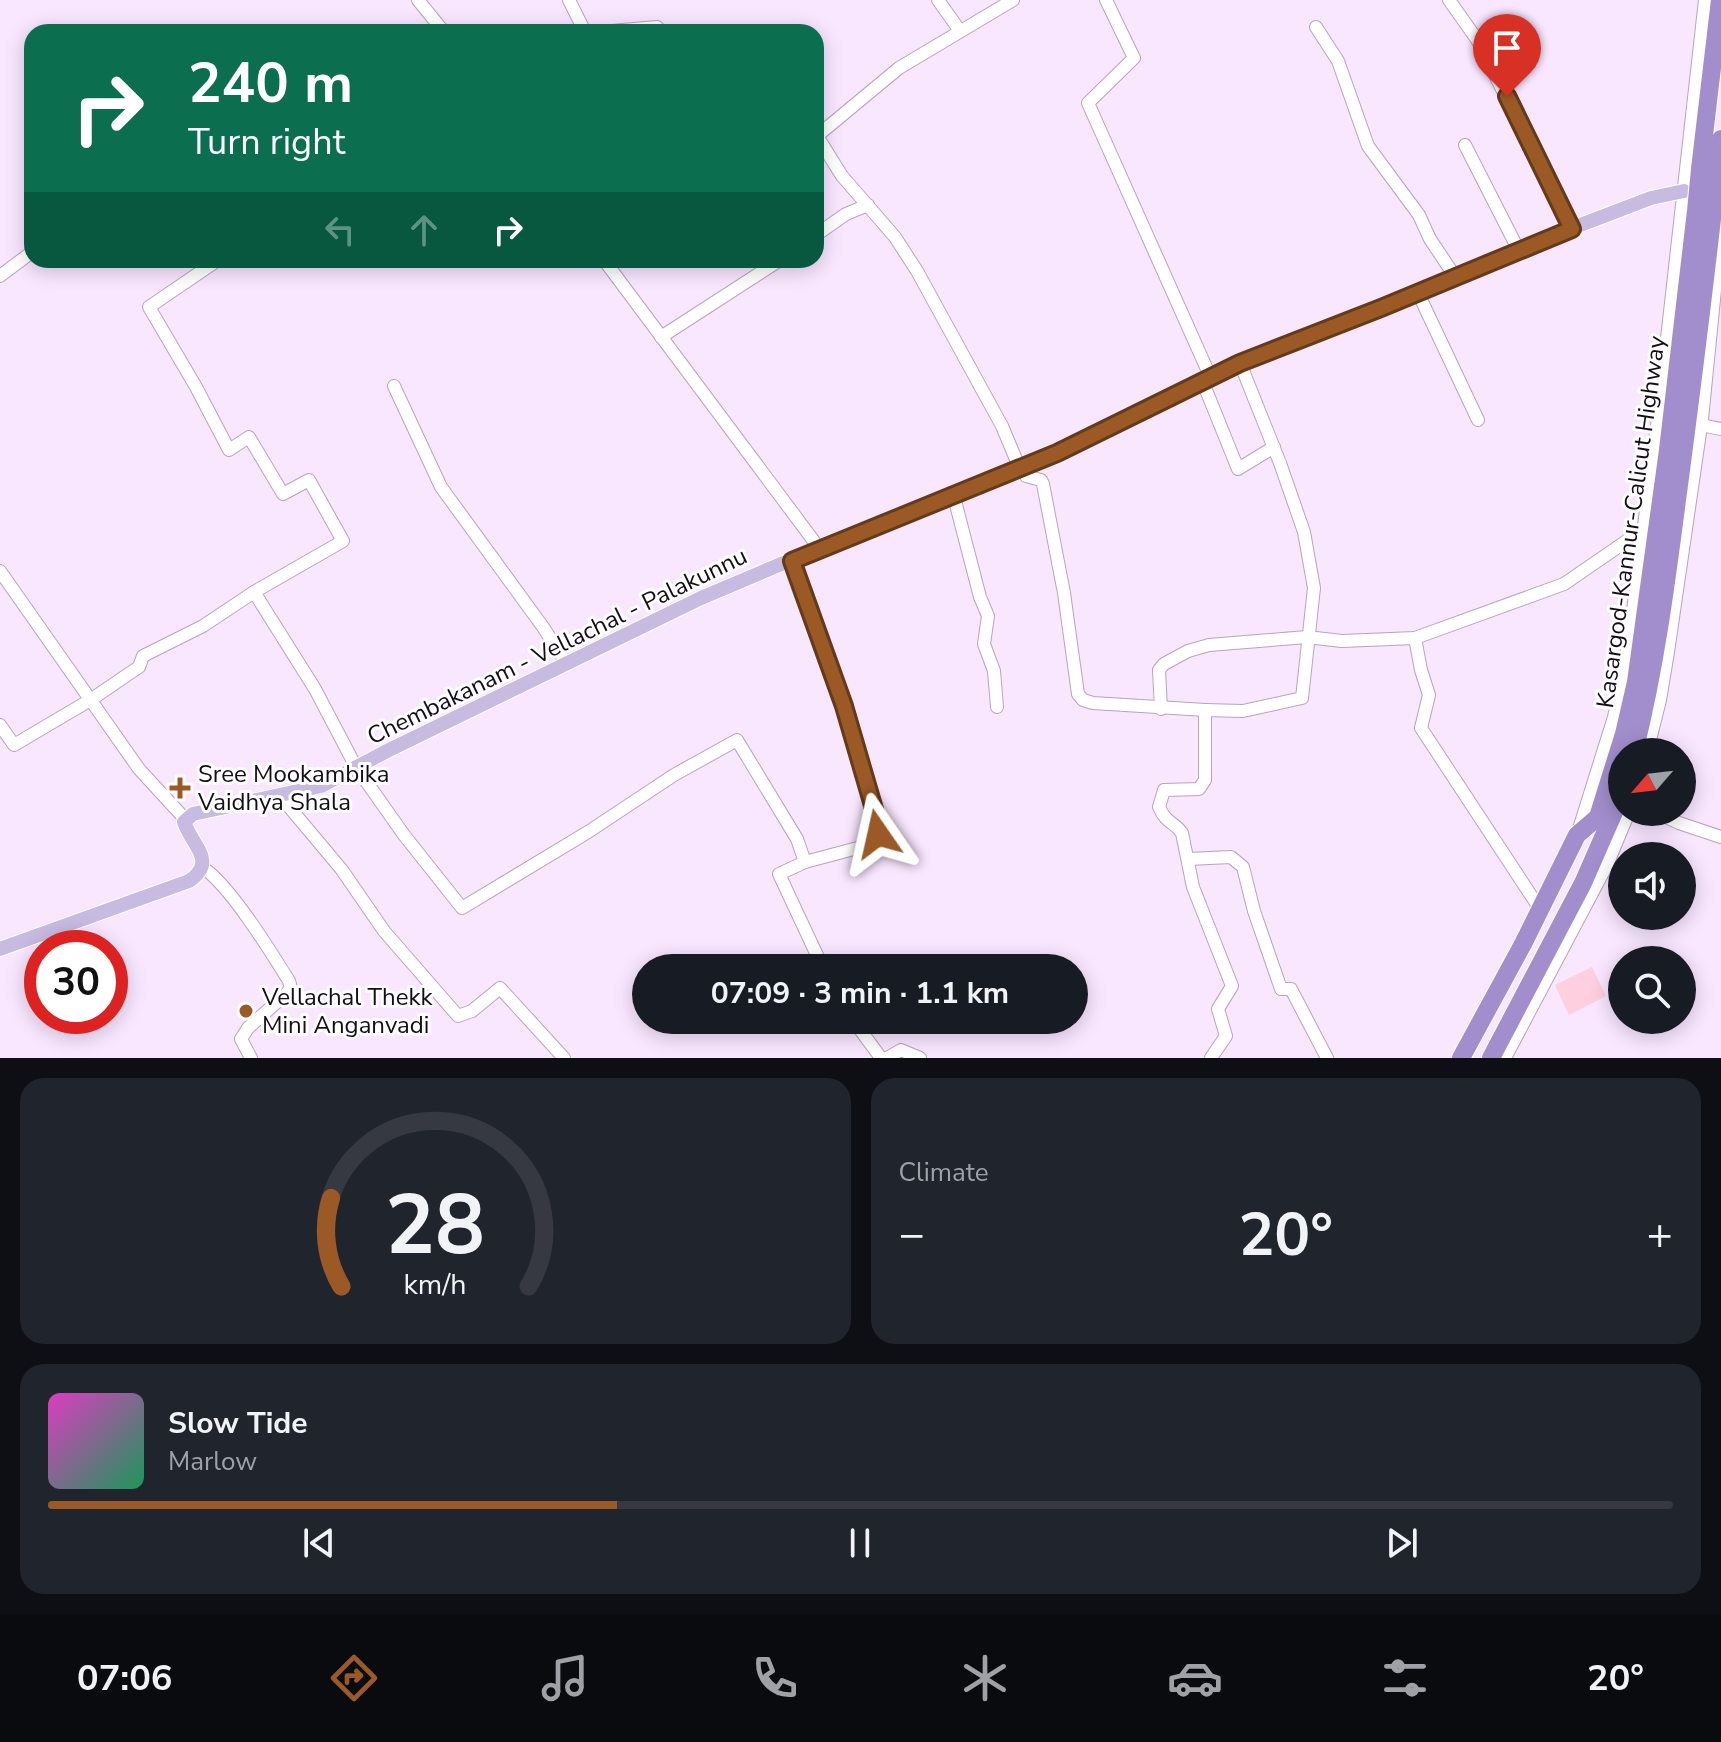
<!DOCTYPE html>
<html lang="en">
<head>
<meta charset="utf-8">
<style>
  body { margin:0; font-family:"Nunito Sans",sans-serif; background:#20242c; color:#f1f3f6; height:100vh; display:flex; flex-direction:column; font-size:30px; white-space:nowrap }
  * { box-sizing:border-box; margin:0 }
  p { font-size:26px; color:#9ea1a6 }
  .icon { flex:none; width:44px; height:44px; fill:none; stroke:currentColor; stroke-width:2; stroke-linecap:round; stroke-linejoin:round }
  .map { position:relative; height:1058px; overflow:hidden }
  .sheet { display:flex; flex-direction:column; gap:20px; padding:20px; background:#0d0f14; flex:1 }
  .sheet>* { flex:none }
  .banner { position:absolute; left:24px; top:24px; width:800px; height:244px; border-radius:24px; box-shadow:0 4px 20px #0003; background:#0b6e4f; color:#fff; overflow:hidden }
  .needle { width:52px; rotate:242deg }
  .buttons { position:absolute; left:1608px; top:738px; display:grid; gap:16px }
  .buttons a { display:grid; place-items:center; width:88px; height:88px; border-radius:50%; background:#171b24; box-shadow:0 4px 20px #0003; font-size:40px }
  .speed { position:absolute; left:24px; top:930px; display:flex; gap:16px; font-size:40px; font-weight:700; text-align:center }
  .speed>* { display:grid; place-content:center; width:104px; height:104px; border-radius:50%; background:#171b24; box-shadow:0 4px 20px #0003; line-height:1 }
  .speed .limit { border:12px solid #d22; background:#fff; color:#111 }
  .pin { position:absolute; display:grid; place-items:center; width:68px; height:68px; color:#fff; margin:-82px -34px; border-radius:50% 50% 50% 0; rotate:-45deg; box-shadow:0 0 8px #0007 }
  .pin .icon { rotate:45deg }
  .me { position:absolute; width:88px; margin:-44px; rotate:349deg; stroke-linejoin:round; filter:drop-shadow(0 0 6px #0008) }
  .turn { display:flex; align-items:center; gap:28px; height:168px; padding:0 32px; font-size:36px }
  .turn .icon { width:104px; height:104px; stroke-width:2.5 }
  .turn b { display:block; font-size:56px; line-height:68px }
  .lanes { display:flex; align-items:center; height:76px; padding:0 32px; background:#0003; justify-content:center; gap:40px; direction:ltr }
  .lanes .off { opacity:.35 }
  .big { font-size:60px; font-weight:700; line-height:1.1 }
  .sheet .tile { flex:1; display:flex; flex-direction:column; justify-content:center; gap:12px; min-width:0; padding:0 28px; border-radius:24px; background:#20242c }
  .sheet .dial { align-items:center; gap:0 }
  .dial svg { height:208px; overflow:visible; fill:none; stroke:#363941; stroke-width:7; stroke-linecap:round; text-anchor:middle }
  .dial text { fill:#f1f3f6; stroke:none }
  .song { display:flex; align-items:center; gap:24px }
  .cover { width:96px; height:96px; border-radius:12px; background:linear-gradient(135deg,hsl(310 70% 55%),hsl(150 70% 35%)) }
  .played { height:8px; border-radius:4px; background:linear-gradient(90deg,#9a5925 35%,#363941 35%) }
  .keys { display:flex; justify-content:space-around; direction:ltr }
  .heat { display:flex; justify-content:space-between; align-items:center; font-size:44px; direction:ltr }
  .sheet .tiles { flex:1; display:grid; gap:20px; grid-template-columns:1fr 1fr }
  .tile:last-child { grid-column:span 2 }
  .trip { position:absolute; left:632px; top:954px; width:456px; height:80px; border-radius:40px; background:#171b24; box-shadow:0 4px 20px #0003; font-weight:700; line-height:80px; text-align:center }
  .tab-bar { display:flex; height:128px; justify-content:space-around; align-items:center; background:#090b0e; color:#9ea1a6 }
  .tab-bar .icon { width:56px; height:56px }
  .tab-bar .current { color:#9a5925 }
  .tab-bar b { font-size:36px; color:#f1f3f6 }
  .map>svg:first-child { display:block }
</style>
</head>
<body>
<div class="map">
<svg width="1721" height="1058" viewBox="0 0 1721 1058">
  <rect width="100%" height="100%" fill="#f9e6ff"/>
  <path fill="#fecfde" d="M1592 967 1606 996 1569 1015 1555 985Z"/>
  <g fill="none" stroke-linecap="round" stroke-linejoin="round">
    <defs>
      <g id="minor">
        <path d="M418 0 444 32"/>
        <path d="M569 0 585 32"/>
        <path d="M938 0 960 31"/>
        <path d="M1013 0 899 68 817 136 842 176 895 237 917 271 1002 426 1020 469 1026 476 1041 480 1043 484 1064 593 1078 694 1083 700 1093 703 1205 710"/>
        <path d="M1106 0 1134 58 1088 103 1210 376"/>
        <path d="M1449 0 1478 41 1572 229"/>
        <path d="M1316 27 1338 61 1368 146 1419 215 1430 239 1456 278"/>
        <path d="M600 32 657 27 662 32"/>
        <path d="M1465 145 1519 251"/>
        <path d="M816 235 846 214 868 205"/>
        <path d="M218 260 149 307 196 387 229 450 249 437 283 494 309 480 343 541 254 592"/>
        <path d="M604 260 819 548"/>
        <path d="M0 276 32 252"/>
        <path d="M1418 293 1478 420"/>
        <path d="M661 337 780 260"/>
        <path d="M1202 380 1238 469 1274 447"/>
        <path d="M394 386 441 487 543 627 567 664"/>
        <path d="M1701 425 1721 429"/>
        <path d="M954 497 980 597 988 616 984 644 994 671 997 707"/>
        <path d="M792 561C814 617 833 674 851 731 862 765 873 799 878 834L865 846 805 862"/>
        <path d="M0 571 139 769 185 819"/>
        <path d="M1415 638 1421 670 1429 695 1421 728 1540 909"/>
        <path d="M1161 709 1159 670 1164 664 1188 651 1209 645 1307 637 1342 641 1415 638 1564 584 1644 529"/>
        <path d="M0 725 14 745 92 699 127 675 139 667 143 656 203 626 254 592 315 689 356 767 404 835 462 908 588 832 674 775 737 740 797 839 805 862 779 874 823 968"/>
        <path d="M1647 752 1660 700 1668 652 1702 419 1721 230"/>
        <path d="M280 796 342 870 384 931 458 1016 472 1011 500 988 564 1058"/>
        <path d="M1655 812 1679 823 1721 837"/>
        <path d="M1578 832 1614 717 1629 641 1659 410 1705 0"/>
        <path d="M1188 859 1231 857 1243 867 1254 911 1281 989H1291L1327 1058"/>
        <path d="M202 867C229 884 271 952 289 981L291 988 287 993 248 1028 241 1039 251 1058"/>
        <path d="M853 1020 881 1058"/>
        <path d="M887 1058 901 1050 920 1058"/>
        <path d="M1211 1058 1226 1036 1218 1009 1232 986 1193 887 1182 833C1174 821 1167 825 1159 807L1164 790 1199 789 1205 780V710L1243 711 1302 698 1314 588 1304 532 1280 463 1240 363"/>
        <path d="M1505 1058 1607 865 1629 812"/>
      </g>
      <path id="major" d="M0 949 189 881C218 861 192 846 184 822L193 814 321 786 387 751 701 598 819 548 1037 462 1210 376 1381 308 1549 237 1651 198 1684 191"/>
      <g id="highway">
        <path d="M1700 169 1720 0"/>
        <path d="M1717 170 1721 139"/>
        <path d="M1634 752C1655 669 1666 585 1677 500 1690 403 1702 307 1713 210"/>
        <path d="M1461 1058 1523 944 1577 835 1598 817 1624 734 1636 682 1668 450 1696 211"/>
        <path d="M1491 1058 1583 883 1622 794"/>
      </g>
    </defs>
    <use href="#minor" stroke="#b9a3bf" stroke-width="14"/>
    <use href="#major" stroke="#fff" stroke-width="16"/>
    <use href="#highway" stroke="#fff" stroke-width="20"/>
    <use href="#minor" stroke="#fff" stroke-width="12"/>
    <use href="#major" stroke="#c7bbe1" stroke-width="14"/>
    <use href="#highway" stroke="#a28ecd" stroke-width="18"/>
    <defs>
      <g id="highway-bridge">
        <path d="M1713 210 1717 170"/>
        <path d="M1696 211 1700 169"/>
      </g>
    </defs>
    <use href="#highway-bridge" stroke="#fff" stroke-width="20" stroke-linecap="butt"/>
    <use href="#highway-bridge" stroke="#a28ecd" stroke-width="18"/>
  </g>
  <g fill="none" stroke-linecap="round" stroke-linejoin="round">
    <defs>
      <path id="route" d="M878 834 874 809 844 706 792 561 1057 453 1240 363 1381 308 1572 229 1507 96"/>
    </defs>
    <use href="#route" stroke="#643a18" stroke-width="20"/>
    <use href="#route" stroke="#9a5925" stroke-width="14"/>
  </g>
  <g fill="#9a5925" stroke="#fff" stroke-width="3">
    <path d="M176 776h8v8h8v8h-8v8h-8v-8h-8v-8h8z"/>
    <circle cx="246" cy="1011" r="8"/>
  </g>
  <g text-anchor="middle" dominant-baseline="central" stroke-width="6" stroke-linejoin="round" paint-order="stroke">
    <g font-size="24" fill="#140c16" stroke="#fff">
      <text transform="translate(1631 522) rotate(-82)">Kasargod-Kannur-Calicut Highway</text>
      <text transform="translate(557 646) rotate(-26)">Chembakanam - Vellachal - Palakunnu</text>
    </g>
    <g font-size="24" fill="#140c16" stroke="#fff" text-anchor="start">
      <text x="198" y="774">Sree Mookambika<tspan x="198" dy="28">Vaidhya Shala</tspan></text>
      <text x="262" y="997">Vellachal Thekk<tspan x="262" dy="28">Mini Anganvadi</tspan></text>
    </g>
  </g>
</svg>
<div class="buttons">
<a><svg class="needle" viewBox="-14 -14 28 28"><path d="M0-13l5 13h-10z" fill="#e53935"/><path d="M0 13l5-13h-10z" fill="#9ea1a6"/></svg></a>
<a><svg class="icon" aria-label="sound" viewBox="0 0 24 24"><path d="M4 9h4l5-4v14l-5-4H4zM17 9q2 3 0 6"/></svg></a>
<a><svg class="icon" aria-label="search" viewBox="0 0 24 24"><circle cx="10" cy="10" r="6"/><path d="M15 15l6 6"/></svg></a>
</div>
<div class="speed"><div class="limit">30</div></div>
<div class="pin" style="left:1507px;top:96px;background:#d93025"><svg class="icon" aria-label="arrive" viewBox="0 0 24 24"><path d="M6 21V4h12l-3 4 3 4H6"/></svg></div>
<svg class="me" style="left:878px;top:834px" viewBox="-20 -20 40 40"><path d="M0-17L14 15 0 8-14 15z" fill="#9a5925" stroke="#fff" stroke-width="4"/></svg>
<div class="trip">07:09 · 3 min · 1.1 km</div>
<div class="banner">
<div class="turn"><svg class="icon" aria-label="right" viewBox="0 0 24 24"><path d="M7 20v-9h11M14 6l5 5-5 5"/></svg><div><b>240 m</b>Turn right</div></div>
<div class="lanes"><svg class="icon off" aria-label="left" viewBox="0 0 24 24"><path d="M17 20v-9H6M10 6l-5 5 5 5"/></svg><svg class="icon off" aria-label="ahead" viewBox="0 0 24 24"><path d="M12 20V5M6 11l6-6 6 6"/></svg><svg class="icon" aria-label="right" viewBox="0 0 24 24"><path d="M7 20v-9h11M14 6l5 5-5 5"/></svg></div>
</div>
</div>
<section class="sheet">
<div class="tiles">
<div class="tile dial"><svg viewBox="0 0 100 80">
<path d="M14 69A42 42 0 1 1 86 69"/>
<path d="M14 69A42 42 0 0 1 10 35" stroke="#9a5925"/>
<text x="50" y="56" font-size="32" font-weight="700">28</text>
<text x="50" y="72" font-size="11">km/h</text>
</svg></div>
<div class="tile"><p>Climate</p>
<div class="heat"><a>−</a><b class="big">20°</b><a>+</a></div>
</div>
<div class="tile">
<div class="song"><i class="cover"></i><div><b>Slow Tide</b><p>Marlow</p></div></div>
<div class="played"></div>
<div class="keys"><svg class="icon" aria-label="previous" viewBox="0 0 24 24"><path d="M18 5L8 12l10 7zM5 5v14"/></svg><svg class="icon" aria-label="pause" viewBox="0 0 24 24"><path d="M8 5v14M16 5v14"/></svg><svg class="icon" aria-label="next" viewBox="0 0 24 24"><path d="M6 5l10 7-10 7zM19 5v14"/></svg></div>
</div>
</div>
</section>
<nav class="tab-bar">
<b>07:06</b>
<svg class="icon current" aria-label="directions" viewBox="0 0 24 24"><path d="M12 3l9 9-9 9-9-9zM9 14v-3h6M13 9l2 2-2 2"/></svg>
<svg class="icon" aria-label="music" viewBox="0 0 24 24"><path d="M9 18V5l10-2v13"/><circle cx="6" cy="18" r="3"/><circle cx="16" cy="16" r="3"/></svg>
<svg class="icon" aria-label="phone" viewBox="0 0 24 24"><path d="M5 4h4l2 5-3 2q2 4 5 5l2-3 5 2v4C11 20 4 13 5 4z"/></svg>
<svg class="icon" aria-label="climate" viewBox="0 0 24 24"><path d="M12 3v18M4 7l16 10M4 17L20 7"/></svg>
<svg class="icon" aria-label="car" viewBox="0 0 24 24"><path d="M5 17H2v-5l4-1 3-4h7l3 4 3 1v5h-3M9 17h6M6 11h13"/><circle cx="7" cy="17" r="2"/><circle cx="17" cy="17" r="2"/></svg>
<svg class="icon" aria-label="filters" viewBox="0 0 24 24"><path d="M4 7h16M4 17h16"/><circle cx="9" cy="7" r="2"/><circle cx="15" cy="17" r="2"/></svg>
<b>20°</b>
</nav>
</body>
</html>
